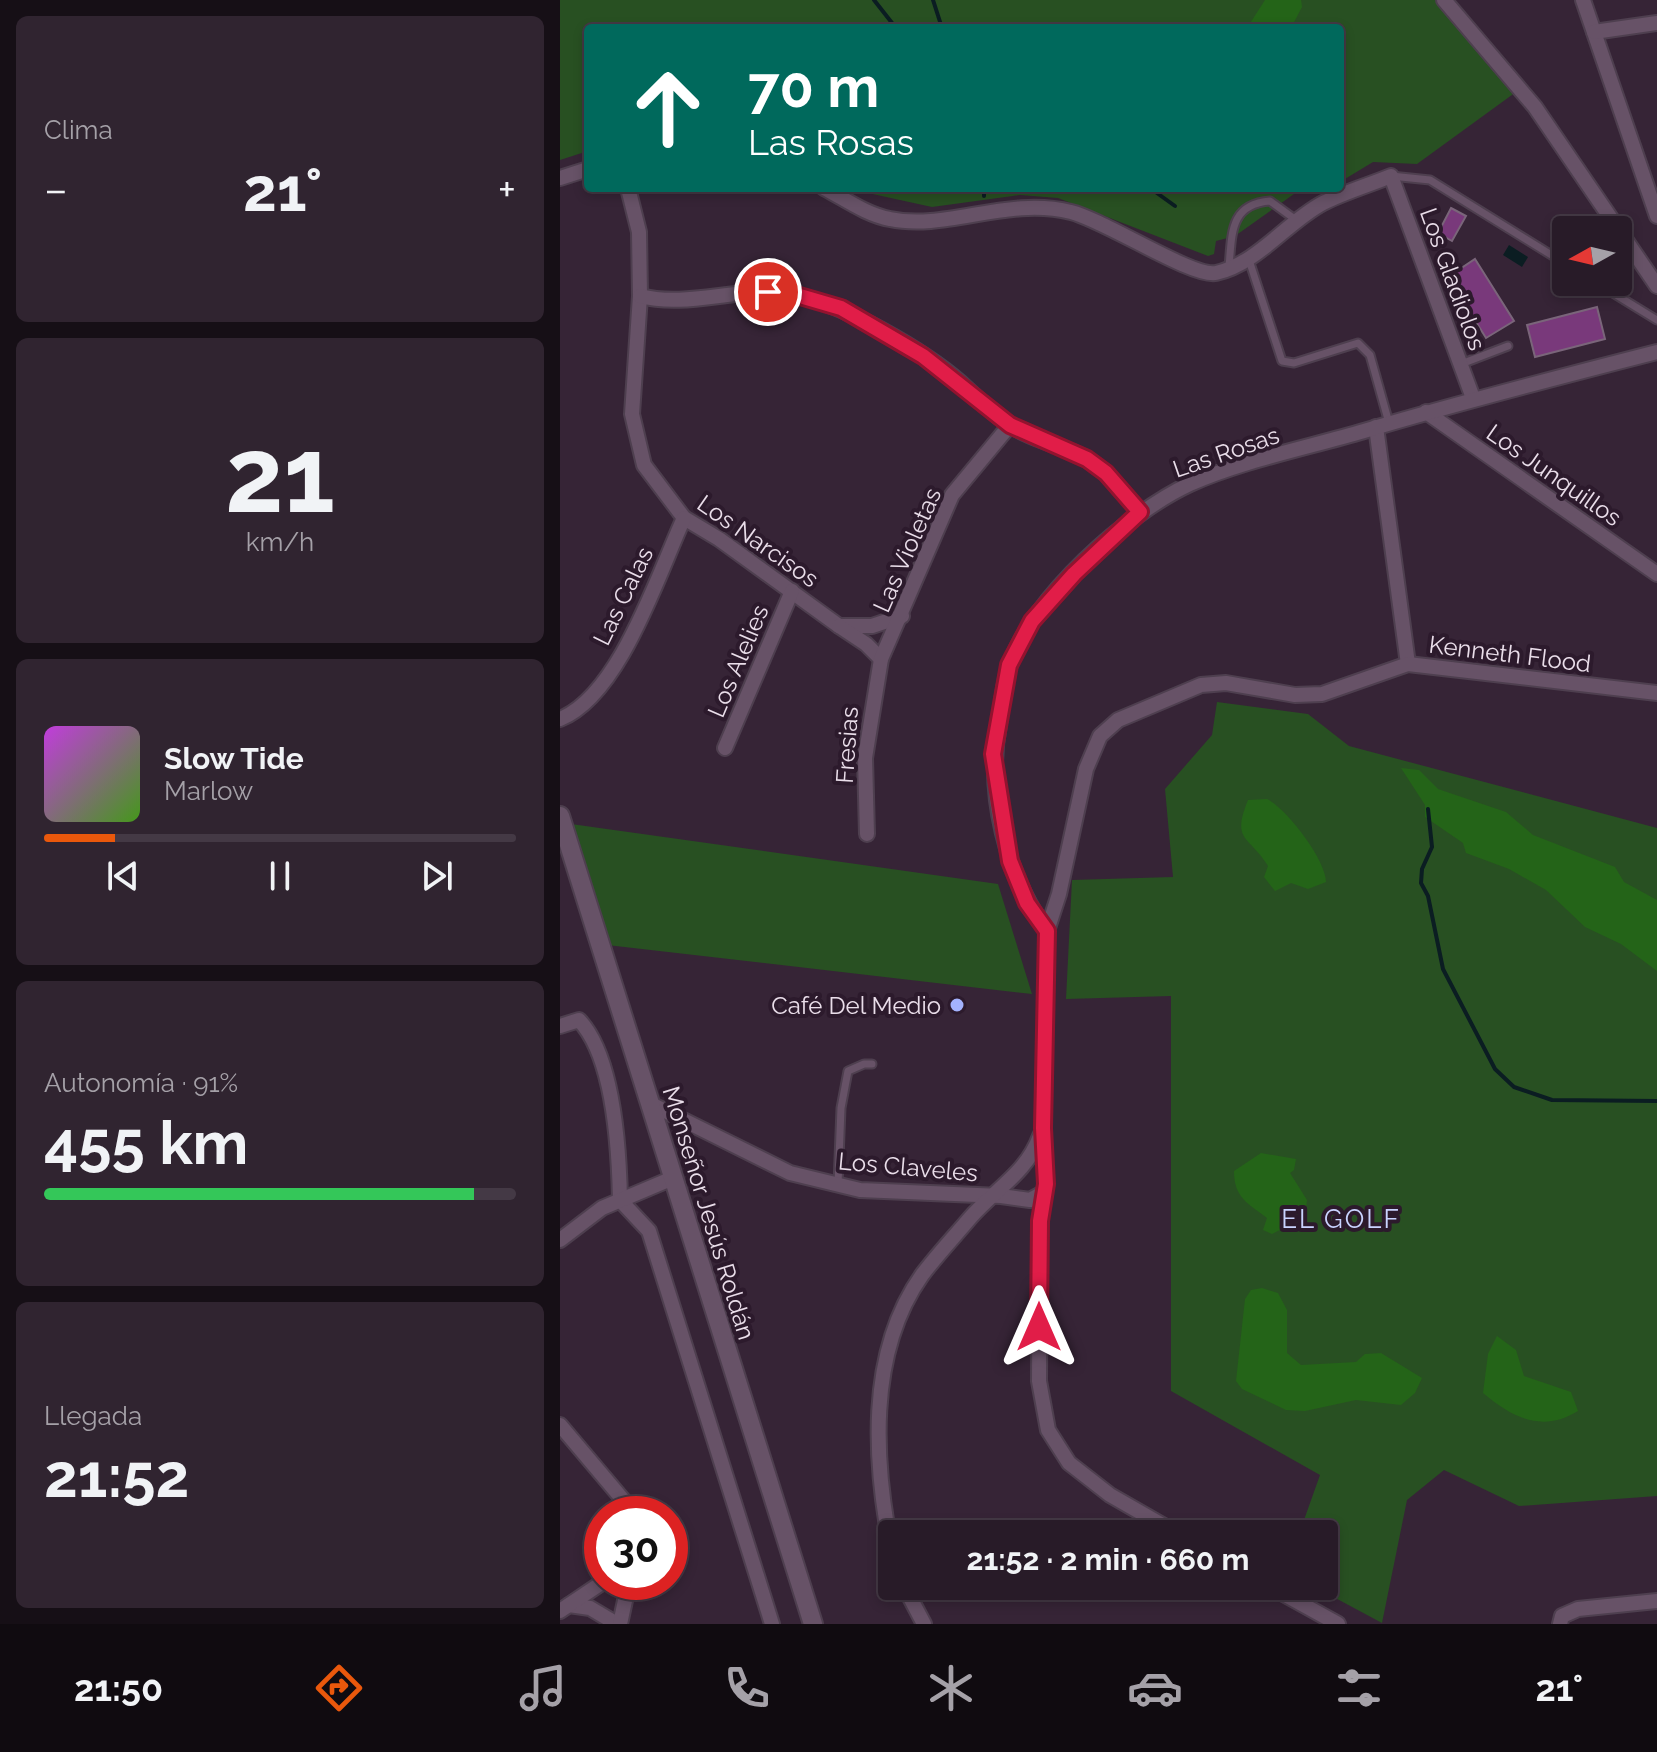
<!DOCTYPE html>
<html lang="es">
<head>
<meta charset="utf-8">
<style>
  body { margin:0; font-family:Raleway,sans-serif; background:#302430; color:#f1f3f6; height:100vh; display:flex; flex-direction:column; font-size:30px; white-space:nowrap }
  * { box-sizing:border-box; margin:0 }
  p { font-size:26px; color:#a5a1a8 }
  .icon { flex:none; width:44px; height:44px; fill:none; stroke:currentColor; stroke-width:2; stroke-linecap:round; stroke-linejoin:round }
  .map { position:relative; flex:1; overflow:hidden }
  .side { display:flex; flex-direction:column; gap:16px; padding:16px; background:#160f16; width:560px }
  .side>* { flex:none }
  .top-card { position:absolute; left:24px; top:24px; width:760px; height:168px; border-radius:8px; box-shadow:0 4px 12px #0003,0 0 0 2px #443945; background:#00695c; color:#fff; overflow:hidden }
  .needle { width:52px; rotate:262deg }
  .fabs { position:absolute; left:992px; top:216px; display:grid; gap:16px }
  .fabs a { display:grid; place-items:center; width:80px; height:80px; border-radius:8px; background:#281b28; box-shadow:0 4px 12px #0003,0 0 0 2px #443945; font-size:40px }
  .speed { position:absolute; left:24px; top:1496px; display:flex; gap:16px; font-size:40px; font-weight:700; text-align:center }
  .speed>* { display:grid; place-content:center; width:104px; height:104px; border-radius:50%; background:#281b28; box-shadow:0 4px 12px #0003,0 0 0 2px #443945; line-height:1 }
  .speed .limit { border:12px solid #d22; background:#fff; color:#111 }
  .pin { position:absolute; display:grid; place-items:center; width:68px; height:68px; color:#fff; margin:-34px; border:4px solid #fff; border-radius:50%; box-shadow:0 2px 8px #0007 }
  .me { position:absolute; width:88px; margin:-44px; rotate:0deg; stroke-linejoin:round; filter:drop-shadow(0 0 6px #0008) }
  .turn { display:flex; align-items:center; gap:28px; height:168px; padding:0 32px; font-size:36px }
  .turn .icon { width:104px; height:104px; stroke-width:2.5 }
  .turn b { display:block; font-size:56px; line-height:68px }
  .big { font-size:60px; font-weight:700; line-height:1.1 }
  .side .tile { flex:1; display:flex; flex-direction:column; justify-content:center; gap:12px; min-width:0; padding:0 28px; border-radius:12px; background:#302430 }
  .side .dial { align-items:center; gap:0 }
  .dial b { font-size:104px; line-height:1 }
  .song { display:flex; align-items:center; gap:24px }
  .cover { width:96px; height:96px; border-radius:12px; background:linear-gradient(135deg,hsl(290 70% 55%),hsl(100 70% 35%)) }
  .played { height:8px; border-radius:4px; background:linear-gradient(90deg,#ea580c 15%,#443945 15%) }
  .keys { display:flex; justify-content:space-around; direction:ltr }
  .heat { display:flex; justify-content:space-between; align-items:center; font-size:44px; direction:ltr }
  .charge { height:12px; border-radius:6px; background:linear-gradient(90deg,#34c759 91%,#443945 0) }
  .trip { position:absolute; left:318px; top:1520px; width:460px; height:80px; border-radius:8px; background:#281b28; box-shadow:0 4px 12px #0003,0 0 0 2px #443945; font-weight:700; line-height:80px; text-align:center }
  .tab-bar { display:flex; height:128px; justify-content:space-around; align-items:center; background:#100b10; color:#a5a1a8 }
  .tab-bar .icon { width:56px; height:56px }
  .tab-bar .current { color:#ea580c }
  .tab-bar b { font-size:36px; color:#f1f3f6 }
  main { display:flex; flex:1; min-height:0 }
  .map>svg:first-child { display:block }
</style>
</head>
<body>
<main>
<section class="side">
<div class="tile"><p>Clima</p>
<div class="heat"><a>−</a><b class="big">21°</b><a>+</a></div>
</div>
<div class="tile dial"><b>21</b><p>km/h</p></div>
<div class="tile">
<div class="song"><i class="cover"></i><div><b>Slow Tide</b><p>Marlow</p></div></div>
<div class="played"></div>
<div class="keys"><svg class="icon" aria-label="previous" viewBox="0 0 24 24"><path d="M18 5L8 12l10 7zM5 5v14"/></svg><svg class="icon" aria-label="pause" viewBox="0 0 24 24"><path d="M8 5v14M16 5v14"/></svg><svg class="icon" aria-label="next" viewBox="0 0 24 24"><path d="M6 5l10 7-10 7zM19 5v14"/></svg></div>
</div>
<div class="tile"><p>Autonomía · 91%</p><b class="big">455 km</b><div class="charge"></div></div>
<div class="tile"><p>Llegada</p><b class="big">21:52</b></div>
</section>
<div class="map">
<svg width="1097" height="1624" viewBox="0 0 1097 1624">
  <rect width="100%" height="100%" fill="#362436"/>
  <g fill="#285022">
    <path d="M0 0H877L956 92 857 164 813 162 780 182V28H28V151L0 160Z"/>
    <path d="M285 188H764L734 194 675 236 656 241 654 254 648 256 498 198 460 195 372 207Z"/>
    <path d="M657 702 748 714 789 746 1097 828V1496L959 1506 884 1470 847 1500 822 1623 753 1586H764V1534H739L760 1475 611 1391V996L506 999 512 880 613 877 605 789 652 735Z"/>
    <path d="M11 824 438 884 472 994 47 945Z"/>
  </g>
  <g fill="#246418">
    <path d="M705 0H741L742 7 731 28H687Z"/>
    <path d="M841 768 859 770 878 789 946 812 973 835 1055 867 1064 882 1097 900V971L1061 944 1025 927 986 890 949 869 906 853 903 843 865 817V805Z"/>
    <path d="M707 799C727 809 766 860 766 882L748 889 731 883 715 891 704 877 708 866C689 835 671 842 688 800Z"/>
    <path d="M701 1153 736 1159 734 1170 730 1173 747 1200 745 1217 712 1234 703 1230 707 1218C688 1203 674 1198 674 1171Z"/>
    <path d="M702 1288 718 1293 727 1310V1353L741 1365 796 1362 805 1354 821 1353 862 1378 855 1393 841 1405 796 1400 745 1411 726 1410 682 1389 676 1381 685 1299 691 1290Z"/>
    <path d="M937 1336 956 1350 964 1376 1011 1392 1018 1411C982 1433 953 1418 923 1393L928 1354Z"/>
  </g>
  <path fill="#0b1d22" d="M949 245 968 257 962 267 943 255Z"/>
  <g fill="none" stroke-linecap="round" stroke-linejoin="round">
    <g stroke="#0b1d22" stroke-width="4">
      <path d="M314 0 336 28"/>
      <path d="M373 0 382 28"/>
      <path d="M424 188V196"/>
      <path d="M590 188 615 206"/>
      <path d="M868 809 872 847 862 869 861 883 868 896 883 969 935 1069 954 1087 992 1100 1097 1101"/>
    </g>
  </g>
  <g fill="#79397b" stroke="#7a657a" stroke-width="2">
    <path d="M891 208 906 216 892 241 878 233Z"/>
    <path d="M915 259 954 321 926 338 888 277Z"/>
    <path d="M1037 307 1045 339 975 357 967 325Z"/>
  </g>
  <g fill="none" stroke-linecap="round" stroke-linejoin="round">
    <defs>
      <g id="service">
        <path d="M831 176 870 180 1006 264"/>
        <path d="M688 257 722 361 734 363 798 343 810 355 829 423"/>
        <path d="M669 267C672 233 670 204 710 201L736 220"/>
        <path d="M1035 282 1097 320"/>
        <path d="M901 364 948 346"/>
        <path d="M278 1184 281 1108 288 1071 304 1064H312"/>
      </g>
      <g id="minor">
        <path d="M884 0 975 107 1097 286"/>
        <path d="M1023 0 1097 216"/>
        <path d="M1034 32 1097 23"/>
        <path d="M0 178 28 169"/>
        <path d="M68 188 79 232 80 296 72 414 84 465 124 518 159 539 279 626H312L342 616"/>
        <path d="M264 188C285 199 307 215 330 219 386 231 448 196 511 212 544 220 633 278 656 273 697 264 727 222 763 203 785 192 809 185 831 176L913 398"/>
        <path d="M80 296C131 309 183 284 236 295 285 305 363 350 401 383 416 397 430 411 447 423 469 439 500 445 524 457 547 470 563 493 580 512"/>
        <path d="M866 412 1097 574"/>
        <path d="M816 427 848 664"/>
        <path d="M279 626 306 644 321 659"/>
        <path d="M0 719C60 695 98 574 124 518"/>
        <path d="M165 748 232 591"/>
        <path d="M307 834 305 758 321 659 392 495 450 425"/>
        <path d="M487 931C446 875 426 793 439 724 442 705 443 683 450 665 472 598 567 513 630 484 681 461 750 447 804 431 901 402 999 377 1097 352"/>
        <path d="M0 1026 19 1020C54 1057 59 1149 60 1200L89 1231 212 1624"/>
        <path d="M89 1103 230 1173 300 1190 441 1196 470 1200 483 1193"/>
        <path d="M0 1240 42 1208 113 1178"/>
        <path d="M0 1425 75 1514"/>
        <path d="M618 1534 550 1495 509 1463 488 1430 479 1381 480 1221 486 1184 483 1128 487 931 499 894 526 769 540 736 558 720 641 685 666 683 735 695 762 694 848 664 1097 693"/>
        <path d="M332 1554C314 1464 306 1354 362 1275 377 1255 394 1237 410 1218 435 1189 466 1174 480 1136"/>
        <path d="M344 1586 364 1624"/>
        <path d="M709 1586 778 1624"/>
        <path d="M9 1605 30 1608 57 1624"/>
        <path d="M0 1611 43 1582"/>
        <path d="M60 1624 69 1582"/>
        <path d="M1000 1624 1002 1616 1018 1609 1097 1601"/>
      </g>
      <path id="tertiary" d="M0 816 253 1624"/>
    </defs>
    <use href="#service" stroke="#4e3f4f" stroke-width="11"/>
    <use href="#minor" stroke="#4e3f4f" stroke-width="18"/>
    <use href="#tertiary" stroke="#4e3f4f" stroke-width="22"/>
    <use href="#service" stroke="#675267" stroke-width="7"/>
    <use href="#minor" stroke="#675267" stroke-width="14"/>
    <use href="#tertiary" stroke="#675267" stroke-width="18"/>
  </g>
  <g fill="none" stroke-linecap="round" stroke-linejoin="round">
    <defs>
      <path id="route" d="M208 292 233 294 281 308 363 356 450 425 527 459 546 473 580 512 514 574 472 621 449 665 433 754 450 861 467 903 487 931 483 1128 486 1184 480 1221 479 1327"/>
    </defs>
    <use href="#route" stroke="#92132f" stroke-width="20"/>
    <use href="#route" stroke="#e11d48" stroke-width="14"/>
  </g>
  <circle fill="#a3b2fd" stroke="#2c1a2c" stroke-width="3" cx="397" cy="1005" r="8"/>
  <g text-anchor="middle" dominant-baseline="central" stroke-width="8" stroke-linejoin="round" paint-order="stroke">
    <g font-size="24" fill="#eadeea" stroke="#2c1a2c">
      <text transform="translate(893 279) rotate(70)">Los Gladiolos</text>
      <text transform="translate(666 452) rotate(-19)">Las Rosas</text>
      <text transform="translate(994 475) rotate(35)">Los Junquillos</text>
      <text transform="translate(198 541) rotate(35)">Los Narcisos</text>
      <text transform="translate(347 550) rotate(-66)">Las Violetas</text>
      <text transform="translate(63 596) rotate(-64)">Las Calas</text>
      <text transform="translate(950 654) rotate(7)">Kenneth Flood</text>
      <text transform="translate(178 661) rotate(-67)">Los Alelies</text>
      <text transform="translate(287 745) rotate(-86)">Fresias</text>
      <text transform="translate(348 1167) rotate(5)">Los Claveles</text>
      <text transform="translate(149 1213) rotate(73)">Monseñor Jesús Roldán</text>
    </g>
    <g font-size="24" fill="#eadeea" stroke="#2c1a2c" text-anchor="end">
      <text x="381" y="1005">Café Del Medio</text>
    </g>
    <g font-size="26" letter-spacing="2" fill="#c9d3fe" stroke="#2c1a2c">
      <text x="781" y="1219">EL GOLF</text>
    </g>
  </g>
</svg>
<div class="fabs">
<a><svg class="needle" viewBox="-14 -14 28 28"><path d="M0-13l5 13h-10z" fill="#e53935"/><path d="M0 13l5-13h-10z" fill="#a5a1a8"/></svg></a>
</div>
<div class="speed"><div class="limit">30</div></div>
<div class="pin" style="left:208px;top:292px;background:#d93025"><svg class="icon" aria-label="arrive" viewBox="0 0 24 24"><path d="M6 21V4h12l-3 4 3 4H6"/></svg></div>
<svg class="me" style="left:479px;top:1327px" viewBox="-20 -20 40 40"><path d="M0-17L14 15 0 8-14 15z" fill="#e11d48" stroke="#fff" stroke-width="4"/></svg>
<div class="trip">21:52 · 2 min · 660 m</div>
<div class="top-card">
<div class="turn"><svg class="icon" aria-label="ahead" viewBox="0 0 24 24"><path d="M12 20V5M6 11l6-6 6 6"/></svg><div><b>70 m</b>Las Rosas</div></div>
</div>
</div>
</main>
<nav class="tab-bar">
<b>21:50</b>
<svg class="icon current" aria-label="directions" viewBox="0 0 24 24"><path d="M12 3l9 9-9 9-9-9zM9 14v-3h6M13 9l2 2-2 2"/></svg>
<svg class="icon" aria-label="music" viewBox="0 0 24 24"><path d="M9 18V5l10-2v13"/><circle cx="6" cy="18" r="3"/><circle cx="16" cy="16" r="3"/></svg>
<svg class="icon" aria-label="phone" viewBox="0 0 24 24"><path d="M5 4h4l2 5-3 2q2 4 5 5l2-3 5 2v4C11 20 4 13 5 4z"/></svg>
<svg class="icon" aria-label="climate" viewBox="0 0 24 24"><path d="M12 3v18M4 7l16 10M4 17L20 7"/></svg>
<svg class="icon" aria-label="car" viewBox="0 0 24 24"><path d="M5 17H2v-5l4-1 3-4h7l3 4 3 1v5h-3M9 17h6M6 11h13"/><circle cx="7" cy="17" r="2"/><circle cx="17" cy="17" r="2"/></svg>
<svg class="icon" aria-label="filters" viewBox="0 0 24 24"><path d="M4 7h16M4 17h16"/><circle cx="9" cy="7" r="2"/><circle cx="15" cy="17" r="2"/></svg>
<b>21°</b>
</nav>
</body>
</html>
